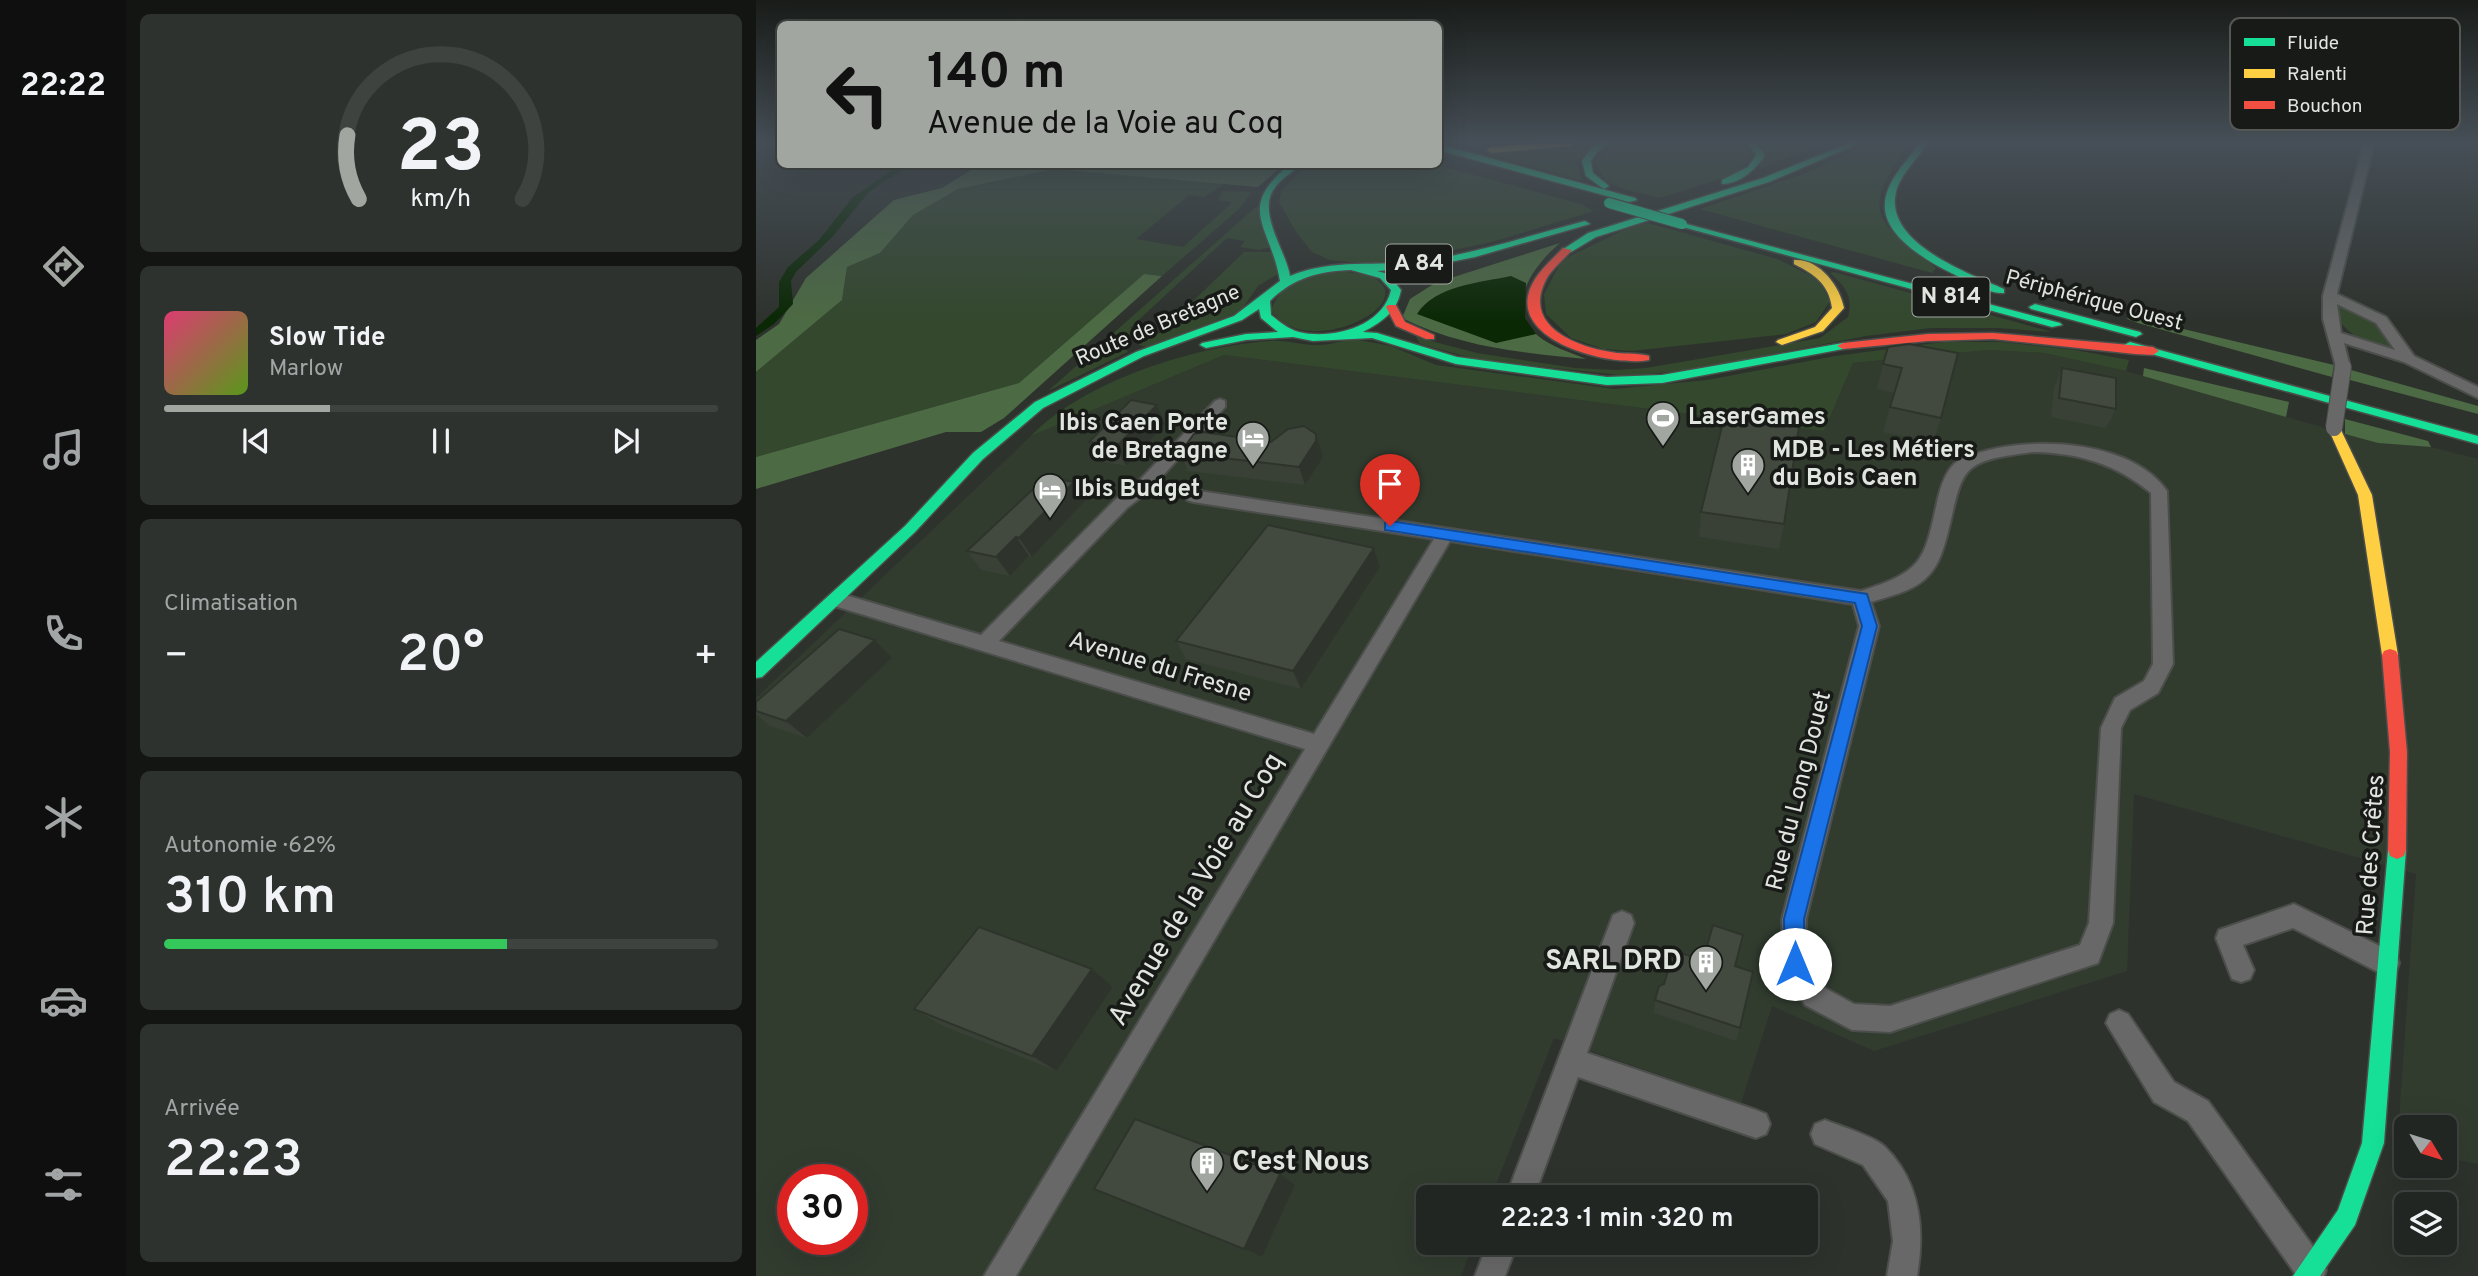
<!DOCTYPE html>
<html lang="fr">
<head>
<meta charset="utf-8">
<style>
  body { margin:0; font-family:Overpass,sans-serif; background:#2e322f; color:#f1f3f6; height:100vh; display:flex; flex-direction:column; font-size:26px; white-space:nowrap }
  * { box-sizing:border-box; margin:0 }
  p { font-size:23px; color:#a2a5a5 }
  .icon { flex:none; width:38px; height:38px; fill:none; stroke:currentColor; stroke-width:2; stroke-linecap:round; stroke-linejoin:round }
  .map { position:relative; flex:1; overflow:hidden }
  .drawer { display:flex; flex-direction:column; gap:14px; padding:14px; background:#131513; width:630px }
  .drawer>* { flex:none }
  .hud { position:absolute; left:21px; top:21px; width:665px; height:147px; border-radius:10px; box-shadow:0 7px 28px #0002,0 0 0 2px #3f4340; background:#a2a6a1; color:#111; overflow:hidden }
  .needle { width:46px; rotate:128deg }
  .tools { position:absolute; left:1638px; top:1115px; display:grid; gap:14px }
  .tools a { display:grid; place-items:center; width:63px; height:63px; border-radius:10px; background:#222622; box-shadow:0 7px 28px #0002,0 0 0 2px #3f4340; font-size:35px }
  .speed { position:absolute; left:21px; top:1164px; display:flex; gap:14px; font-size:35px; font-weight:700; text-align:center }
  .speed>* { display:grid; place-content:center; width:91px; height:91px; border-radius:50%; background:#222622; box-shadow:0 7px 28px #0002,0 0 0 2px #3f4340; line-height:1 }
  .speed .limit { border:10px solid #d22; background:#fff; color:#111 }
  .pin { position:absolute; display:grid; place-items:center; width:60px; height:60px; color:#fff; margin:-72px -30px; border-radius:50% 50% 50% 0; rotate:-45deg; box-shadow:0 0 7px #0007 }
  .pin .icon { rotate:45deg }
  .me { position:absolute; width:77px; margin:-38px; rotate:0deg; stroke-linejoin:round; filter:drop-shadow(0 0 5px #0008) }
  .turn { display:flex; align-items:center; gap:24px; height:147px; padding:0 35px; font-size:32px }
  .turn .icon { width:91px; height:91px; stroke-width:2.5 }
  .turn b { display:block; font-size:49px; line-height:60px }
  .big { font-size:52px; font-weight:600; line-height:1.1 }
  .drawer .tile { flex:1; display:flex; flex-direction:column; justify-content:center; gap:10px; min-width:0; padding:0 24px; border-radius:10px; background:#2e322f }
  .drawer .dial { align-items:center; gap:0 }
  .dial svg { height:182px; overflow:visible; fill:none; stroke:#3f4340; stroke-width:7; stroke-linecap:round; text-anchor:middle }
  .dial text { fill:#f1f3f6; stroke:none }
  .song { display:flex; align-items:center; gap:21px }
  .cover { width:84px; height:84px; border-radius:10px; background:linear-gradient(135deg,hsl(340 70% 55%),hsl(90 70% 35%)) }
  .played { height:7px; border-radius:4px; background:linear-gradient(90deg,#a2a6a1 30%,#3f4340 30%) }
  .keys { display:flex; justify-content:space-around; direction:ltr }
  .heat { display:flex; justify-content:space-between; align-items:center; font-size:38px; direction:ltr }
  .charge { height:10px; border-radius:5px; background:linear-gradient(90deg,#34c759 62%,#3f4340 0) }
  .trip { position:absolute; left:660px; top:1185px; width:402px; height:70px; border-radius:10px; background:#222622; box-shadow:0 7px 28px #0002,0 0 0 2px #3f4340; font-weight:600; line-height:70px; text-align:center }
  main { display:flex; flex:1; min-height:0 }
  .dock { display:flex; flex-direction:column; width:126px; justify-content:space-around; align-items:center; background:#0e0f0e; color:#a2a5a5 }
  .dock .icon { width:49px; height:49px }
  .dock .current { color:#a2a6a1 }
  .dock b { font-size:32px; color:#f1f3f6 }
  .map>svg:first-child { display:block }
</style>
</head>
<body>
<main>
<nav class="dock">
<b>22:22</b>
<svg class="icon current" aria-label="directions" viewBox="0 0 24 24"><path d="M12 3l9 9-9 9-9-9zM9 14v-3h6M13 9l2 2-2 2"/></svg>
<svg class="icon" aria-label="music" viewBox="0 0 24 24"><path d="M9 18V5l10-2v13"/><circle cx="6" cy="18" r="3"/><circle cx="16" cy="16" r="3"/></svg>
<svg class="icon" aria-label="phone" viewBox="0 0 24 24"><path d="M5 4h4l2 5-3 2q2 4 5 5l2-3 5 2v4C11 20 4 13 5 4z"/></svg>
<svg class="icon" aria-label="climate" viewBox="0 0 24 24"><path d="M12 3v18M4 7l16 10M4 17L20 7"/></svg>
<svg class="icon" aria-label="car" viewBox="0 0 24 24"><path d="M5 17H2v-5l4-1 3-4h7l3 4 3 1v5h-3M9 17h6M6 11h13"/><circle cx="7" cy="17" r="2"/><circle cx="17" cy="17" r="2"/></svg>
<svg class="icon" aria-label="filters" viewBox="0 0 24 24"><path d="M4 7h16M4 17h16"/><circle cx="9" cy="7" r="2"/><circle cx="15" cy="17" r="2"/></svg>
</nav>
<section class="drawer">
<div class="tile dial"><svg viewBox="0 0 100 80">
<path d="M14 69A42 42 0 1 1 86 69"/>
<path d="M14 69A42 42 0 0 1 9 41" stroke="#a2a6a1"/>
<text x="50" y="56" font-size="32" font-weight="700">23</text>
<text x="50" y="72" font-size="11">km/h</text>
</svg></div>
<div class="tile">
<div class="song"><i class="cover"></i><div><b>Slow Tide</b><p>Marlow</p></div></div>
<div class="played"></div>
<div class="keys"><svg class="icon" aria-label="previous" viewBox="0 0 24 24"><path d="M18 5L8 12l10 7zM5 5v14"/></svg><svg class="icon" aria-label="pause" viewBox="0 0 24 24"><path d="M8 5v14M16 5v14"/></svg><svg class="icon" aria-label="next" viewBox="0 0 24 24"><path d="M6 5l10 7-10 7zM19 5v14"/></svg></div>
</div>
<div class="tile"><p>Climatisation</p>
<div class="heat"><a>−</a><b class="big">20°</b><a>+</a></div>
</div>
<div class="tile"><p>Autonomie · 62%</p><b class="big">310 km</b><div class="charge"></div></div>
<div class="tile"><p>Arrivée</p><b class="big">22:23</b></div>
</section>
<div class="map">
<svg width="1722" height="1276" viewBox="0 0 1722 1276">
  <rect width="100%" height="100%" fill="#2e322d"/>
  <path fill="#313c2f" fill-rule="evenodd" d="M1232 350 1288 353 1370 371 1622 443 1675 447 1722 459V1164L1689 1158V1127H1650V1150L1641 1149 1660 874 1378 794 1371 971 1118 1051 1016 1006 985 1103 798 1038 735 1197H672V1242L718 1243 705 1276H0V698L275 436 468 355 1068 431 1097 363ZM37 1180H96V1239H37Z"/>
  <g fill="#33482d">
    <path d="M823 143H841L821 162 826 179 822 180 726 152Z"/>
    <path d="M861 143H989L998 153 981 174 903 198 868 189 850 181 837 162Z"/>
    <path d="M1003 143H1068L1004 169Z"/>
    <path d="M1114 143H1155C1103 211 1118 220 1180 268L1176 273 944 209 1053 172Z"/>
    <path d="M677 164 824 204 838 211 736 242 625 265 574 260 556 252 541 233 523 202 526 190 551 165Z"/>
    <path d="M298 169 490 185 468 184 448 197 433 195 380 239 427 247 477 202 462 200 467 191 496 192 483 209 406 276 388 274 263 383 0 457V372L86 300 91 267 124 253 157 215 202 189Z"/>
    <path d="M505 206 516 247 503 250 484 247 489 241 471 238 374 328 385 331 369 347 372 352 292 391 500 207Z"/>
    <path d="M892 223 1021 259 1062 279 1074 301 1060 322 1030 334 876 351 847 349 815 338 790 314 788 294 806 260 874 227Z"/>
    <path d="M488 252H519L522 274 502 286 484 312 390 347 383 345 394 332 404 333Z"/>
    <path d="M586 271C596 273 609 274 618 278 666 305 548 362 515 310 529 276 553 276 586 271Z"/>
    <path d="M1078 272 1296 332 1243 328H1175L1110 336 934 370 872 376 723 360 664 344 660 337 721 353 819 368 860 370 890 368 1064 338 1092 317C1097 296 1090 287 1074 273Z"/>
    <path d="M1584 307C1602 309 1633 324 1634 345L1631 349C1612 344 1586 333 1580 313Z"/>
    <path d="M598 339 635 346 680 365 858 389 951 380 1079 356 1187 342H1247L1319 350 1373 360 1370 371 1288 353 1232 350 1097 363 1068 431 468 355 275 436C328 381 439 346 514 341 528 340 542 344 556 345 570 346 585 341 598 339Z"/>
  </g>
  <g fill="#4c6a43">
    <path d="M223 165H527L502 187 298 169 202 189 157 215 124 253 91 267 86 300 0 372V340L23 324 50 278 138 200 186 188Z"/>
    <path d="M804 243C778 265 748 305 781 335 795 347 814 352 830 359 766 353 704 347 646 318L654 299 679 283Z"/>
    <path d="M388 274 406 276 248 418 225 432H190L0 489V457L263 383Z"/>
    <path d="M1373 316 1578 365 1576 377 1382 323 1371 319Z"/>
    <path d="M1388 368 1533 402 1530 417 1387 376Z"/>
    <path d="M1595 370 1722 406V414L1594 380Z"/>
    <path d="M1589 419 1672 441 1675 447 1622 443 1589 434Z"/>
  </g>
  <g fill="#0a2804">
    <path d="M144 164 154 165 113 192 77 236 40 272 35 281 37 304 18 324 0 336V328L23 307V282L32 267 63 240 96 198Z"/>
    <path d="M755 276 770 283 769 318 780 334 740 343 661 314C680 285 723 283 755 276Z"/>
  </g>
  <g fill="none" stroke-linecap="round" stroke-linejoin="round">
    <defs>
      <g id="street">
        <path d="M1608 143H1618L1581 294 1630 317 1658 356 1722 387V398L1648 362 1588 343 1594 367 1587 371 1580 367 1567 319V296ZM1581 304 1620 323 1639 350 1585 333Z"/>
        <path d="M464 399 469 401V407L392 492 371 508 243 641 558 734 678 539 437 502 431 500 429 496 431 492 437 490 1105 591C1169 571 1168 560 1182 498 1185 486 1189 473 1198 464 1207 456 1221 453 1233 450 1285 437 1377 442 1411 491L1417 664 1402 693 1374 710 1365 728 1357 923 1342 963 1134 1032 1096 1030 1049 1005 1027 964 1026 919 1103 626 1097 604 694 541 260 1276H228L549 749 72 604 70 599 79 592 225 635 359 500 380 484 459 401ZM1278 452C1323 453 1360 464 1395 493L1397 664 1388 681 1359 698 1345 728 1333 923 1324 945 1134 1006 1098 1004 1067 987 1051 961 1050 919 1123 626 1115 602C1134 596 1159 591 1173 575 1183 564 1187 550 1191 536 1208 468 1201 461 1278 452Z"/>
        <path d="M1538 904 1640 954 1643 963 1640 972 1631 975 1622 972 1537 928 1487 945 1498 970 1494 979 1485 982 1476 979 1460 938 1463 930Z"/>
        <path d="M866 911 875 915 878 923 831 1053 1000 1110 1010 1114 1014 1124 1010 1134 1000 1138 822 1077 778 1197H750L854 923 857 915Z"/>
        <path d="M1363 1010 1372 1014 1418 1082 1452 1101 1566 1259 1570 1270 1568 1276H1541L1432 1121 1398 1102 1350 1023 1354 1014Z"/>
        <path d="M1069 1120C1084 1126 1117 1136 1128 1146 1165 1182 1169 1229 1161 1276H1131L1137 1241 1132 1201 1107 1165 1059 1144 1055 1134 1059 1124Z"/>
        <path d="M732 1242H762L749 1276H719Z"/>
      </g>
      <g id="fast">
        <path d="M843 143H853L841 152 835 161 837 173 853 186 848 189 830 176 826 161 835 148Z"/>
        <path d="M992 143H1000L1009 155C1000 169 984 184 966 184V180L992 167 1000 155Z"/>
        <path d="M1093 143H1104L1013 182 840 237 815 252 806 250 832 233 1007 178Z"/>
        <path d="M1164 143H1172C1162 158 1144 175 1140 192 1128 243 1212 273 1248 289V293C1238 294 1227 288 1217 283 1189 271 1132 244 1129 209 1127 183 1150 163 1164 143Z"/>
        <path d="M682 144 879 198 881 200 873 202 682 150Z"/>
        <path d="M535 164H545C537 172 527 177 520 186 499 211 530 250 534 276 576 258 622 267 667 261 722 253 775 235 829 221L834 224 719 257 663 268 621 271 632 274 645 290C641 312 626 322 607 332L621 333 701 357 851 377 906 375 1087 343 1093 346 1087 349 906 383 851 385 700 364 616 338 557 341 537 337 490 340 450 348 444 345 446 343 490 334 522 332 505 318 503 309 486 320 388 356 287 408 227 459 159 532 6 677 0 678V662L149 526 217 453 279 402 380 352 478 316 524 281C515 226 478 208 535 164ZM595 270 624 278 635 290C627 327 575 340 543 332 532 329 524 322 515 315L514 301C537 278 563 271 595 270Z"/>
        <path d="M923 222 1304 323 1306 325 1296 327 923 226Z"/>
        <path d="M1279 304 1384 332 1386 334 1380 337 1275 309 1273 307Z"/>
        <path d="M1374 342 1722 436V444L1370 347 1368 345Z"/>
        <path d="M1641 841 1648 844 1650 850 1628 1143 1599 1225 1564 1276H1537L1582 1210 1606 1143 1632 850 1634 844Z"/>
      </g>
      <g id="slow">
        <path d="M786 143H819L815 146 735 153 731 150 735 147Z"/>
        <path d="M1038 260C1063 258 1084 286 1088 308L1067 331 1026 345 1020 342 1022 340 1059 327 1076 308C1073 284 1058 274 1038 264Z"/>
        <path d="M1578 424 1584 428 1616 495 1642 655 1640 659H1628L1626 655 1602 495 1572 428Z"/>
      </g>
      <g id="jam">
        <path d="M807 248 816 250C808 259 797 268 791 278 764 327 822 348 861 353 871 354 882 353 893 356V360C859 367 763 345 772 296 776 276 794 262 807 248Z"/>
        <path d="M632 305H640L649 322 678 335V339H670L640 326 630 307Z"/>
        <path d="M1237 333 1397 347 1403 351 1397 355 1379 354 1237 339 1172 341 1087 349 1081 346 1087 343 1172 334Z"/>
        <path d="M1634 649 1640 651 1642 655 1651 752 1650 850 1648 856 1641 859 1634 856 1632 850 1634 752 1626 655 1628 651Z"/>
      </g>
    </defs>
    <use href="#street" stroke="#4b4e4a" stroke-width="4"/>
    <use href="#fast" stroke="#4b4e4a" stroke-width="3"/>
    <use href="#slow" stroke="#4b4e4a" stroke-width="3"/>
    <use href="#jam" stroke="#4b4e4a" stroke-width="3"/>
    <use href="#street" fill="#676867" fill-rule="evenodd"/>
    <use href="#fast" fill="#16e098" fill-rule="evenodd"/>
    <use href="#slow" fill="#ffcf43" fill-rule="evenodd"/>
    <use href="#jam" fill="#f24e42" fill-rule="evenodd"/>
    <defs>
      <path id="street-bridge" d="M1578 428 1587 367"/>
      <path id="fast-bridge" d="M853 203 926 224"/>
    </defs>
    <use href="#street-bridge" stroke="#4b4e4a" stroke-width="18" stroke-linecap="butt"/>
    <use href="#fast-bridge" stroke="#4b4e4a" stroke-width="12" stroke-linecap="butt"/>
    <use href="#street-bridge" stroke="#676867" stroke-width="16"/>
    <use href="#fast-bridge" stroke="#16e098" stroke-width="10"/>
  </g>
  <g fill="#394036">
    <path d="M1153 344 1185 418 1177 443 1127 432 1138 393 1121 389 1127 364Z"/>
    <path d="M1306 368 1360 409 1350 428 1295 417 1298 387Z"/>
    <path d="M401 405 409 424 370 466 343 461 333 442Z"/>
    <path d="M566 452V459L549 485 432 471 424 453Z"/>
    <path d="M318 482 329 501 276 557 273 556 254 576 225 570 211 551Z"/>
    <path d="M945 512 1028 524 1023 549 943 537Z"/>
    <path d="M618 548 624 567 545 689 430 659 420 641Z"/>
    <path d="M136 658 51 738 14 726 0 714V702Z"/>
    <path d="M947 960 979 966 984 1028 980 1041 898 1013 899 1000 908 984Z"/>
    <path d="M357 987 301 1071 187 1026 158 1009Z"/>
    <path d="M524 1174 539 1185 506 1257 338 1189Z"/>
  </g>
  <g fill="#2e342c">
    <path d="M401 405 409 424 370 466 360 447Z"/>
    <path d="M560 434 566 452V459L549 485 543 467Z"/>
    <path d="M318 482 329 501 276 557 263 538Z"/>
    <path d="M260 537 273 556 254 576 240 557Z"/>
    <path d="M618 548 624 567 545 689 537 671Z"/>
    <path d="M119 640 136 658 51 738 30 721Z"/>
    <path d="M336 969 357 987 301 1071 276 1056Z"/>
    <path d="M524 1174 539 1185 506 1257 488 1249Z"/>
  </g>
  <g fill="#424a3f" stroke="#2e342c" stroke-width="2">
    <path d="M1153 344 1202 353 1185 418 1134 407 1146 368 1127 364 1132 347Z"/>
    <path d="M1306 368 1360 378V409L1303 398Z"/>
    <path d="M375 400 401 405 360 447 333 442Z"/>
    <path d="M968 418 1043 427 1028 524 945 512Z"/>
    <path d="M548 426 560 434V441L543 467 424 453 438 434 447 432 515 442 532 429Z"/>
    <path d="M290 477 318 482 263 538 260 537 240 557 211 551Z"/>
    <path d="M512 525 618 548 537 671 420 641Z"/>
    <path d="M83 629 119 640 30 721 0 711V702Z"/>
    <path d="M957 925 987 935 979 966 997 972 984 1028 899 1000 903 986 908 984 918 951 947 960Z"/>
    <path d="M223 927 336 969 276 1056 158 1009Z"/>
    <path d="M379 1119 524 1174 488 1249 338 1189Z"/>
  </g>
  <linearGradient id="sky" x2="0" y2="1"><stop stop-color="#191c19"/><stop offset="0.44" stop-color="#464f57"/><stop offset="1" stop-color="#464f57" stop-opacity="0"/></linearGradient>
  <rect width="1722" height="322" fill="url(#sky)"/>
  <path fill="#1a73e8" stroke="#114b97" stroke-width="2" d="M634 521 1111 594 1121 626 1048 919 1049 964 1046 971 1039 974 1032 971 1029 964 1028 919 1106 626 1099 603 629 530V523Z"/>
  <defs>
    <symbol id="stadium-pin" viewBox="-11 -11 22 30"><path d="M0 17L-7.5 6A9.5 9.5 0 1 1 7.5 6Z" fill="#a2a6a1" stroke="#171a16"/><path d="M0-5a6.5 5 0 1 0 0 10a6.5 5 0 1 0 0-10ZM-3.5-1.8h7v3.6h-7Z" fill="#fff"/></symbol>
    <symbol id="hotel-pin" viewBox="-11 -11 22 30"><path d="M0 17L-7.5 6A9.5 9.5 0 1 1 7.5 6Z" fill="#a2a6a1" stroke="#171a16"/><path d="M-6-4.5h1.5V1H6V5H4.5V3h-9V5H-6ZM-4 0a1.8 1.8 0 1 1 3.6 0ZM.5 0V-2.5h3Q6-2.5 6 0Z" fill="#fff"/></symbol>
    <symbol id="building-pin" viewBox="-11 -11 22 30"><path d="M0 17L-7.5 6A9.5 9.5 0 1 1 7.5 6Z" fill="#a2a6a1" stroke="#171a16"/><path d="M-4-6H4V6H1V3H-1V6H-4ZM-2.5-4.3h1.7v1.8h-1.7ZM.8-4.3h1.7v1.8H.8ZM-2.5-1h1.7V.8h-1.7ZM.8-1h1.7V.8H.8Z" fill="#fff"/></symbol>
  </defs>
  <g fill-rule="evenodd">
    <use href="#stadium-pin" x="888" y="399" width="38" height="52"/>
    <use href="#hotel-pin" x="478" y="419" width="38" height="52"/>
    <use href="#building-pin" x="973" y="446" width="38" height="52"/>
    <use href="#hotel-pin" x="275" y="471" width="38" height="52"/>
    <use href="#building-pin" x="931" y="943" width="38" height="52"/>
    <use href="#building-pin" x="432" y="1144" width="38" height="52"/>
  </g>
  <g text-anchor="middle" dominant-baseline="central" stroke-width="7" stroke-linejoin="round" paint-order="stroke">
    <g font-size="21" fill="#e1e5e0" stroke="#171a16">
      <text transform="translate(1338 301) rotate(15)">Périphérique Ouest</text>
      <text transform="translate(402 326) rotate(-23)">Route de Bretagne</text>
    </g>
    <g fill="#171a16" stroke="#a4a8a3" stroke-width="2">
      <rect x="630" y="244.5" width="66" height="39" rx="5"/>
      <rect x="1156.5" y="277.5" width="77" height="39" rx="5"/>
    </g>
    <g font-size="23" font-weight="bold" fill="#e1e5e0">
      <text x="663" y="264">A 84</text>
      <text x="1195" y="297">N 814</text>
    </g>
    <g font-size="24" font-weight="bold" fill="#e1e5e0" stroke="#171a16" text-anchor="start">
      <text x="932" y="418">LaserGames</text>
      <text x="472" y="424" text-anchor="end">Ibis Caen Porte<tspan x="472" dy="28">de Bretagne</tspan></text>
      <text x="1016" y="451">MDB - Les Métiers<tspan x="1016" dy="28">du Bois Caen</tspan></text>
      <text x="318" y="490">Ibis Budget</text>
    </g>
    <g font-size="24" fill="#e1e5e0" stroke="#171a16">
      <text transform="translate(404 668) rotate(17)">Avenue du Fresne</text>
      <text transform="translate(1044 791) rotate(-76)">Rue du Long Douet</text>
      <text transform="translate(1616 855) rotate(-86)">Rue des Crêtes</text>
    </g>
    <g font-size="28" fill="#e1e5e0" stroke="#171a16">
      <text transform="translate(441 890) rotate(-59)">Avenue de la Voie au Coq</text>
    </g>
    <g font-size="28" font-weight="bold" fill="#e1e5e0" stroke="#171a16" text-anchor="end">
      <text x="926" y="962">SARL DRD</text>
      <text x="476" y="1163" text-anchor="start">C'est Nous</text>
    </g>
  </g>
  <rect x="1474" y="18" width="230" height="112" rx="10" fill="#171a16" stroke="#545753" stroke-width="2"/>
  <rect x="1488" y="38" width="31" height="8" fill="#16e098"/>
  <rect x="1488" y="69" width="31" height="9" fill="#ffcf43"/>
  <rect x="1488" y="101" width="31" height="8" fill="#f24e42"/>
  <g font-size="19" fill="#e1e5e0">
    <text x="1531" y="49">Fluide</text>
    <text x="1531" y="80">Ralenti</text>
    <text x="1531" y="112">Bouchon</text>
  </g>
</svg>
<div class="tools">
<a><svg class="needle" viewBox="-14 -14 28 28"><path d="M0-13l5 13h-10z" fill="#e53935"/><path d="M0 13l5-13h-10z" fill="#a2a5a5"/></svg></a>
<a><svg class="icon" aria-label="layers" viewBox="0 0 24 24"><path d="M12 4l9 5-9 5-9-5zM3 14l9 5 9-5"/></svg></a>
</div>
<div class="speed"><div class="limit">30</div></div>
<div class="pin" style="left:634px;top:526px;background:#d93025"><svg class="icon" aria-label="arrive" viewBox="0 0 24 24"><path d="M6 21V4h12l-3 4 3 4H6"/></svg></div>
<svg class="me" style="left:1039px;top:964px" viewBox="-20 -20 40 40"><circle r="19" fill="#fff"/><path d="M0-13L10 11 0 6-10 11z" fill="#1a73e8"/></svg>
<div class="trip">22:23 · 1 min · 320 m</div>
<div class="hud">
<div class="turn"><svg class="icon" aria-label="left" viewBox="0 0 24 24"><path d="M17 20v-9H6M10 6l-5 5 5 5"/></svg><div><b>140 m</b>Avenue de la Voie au Coq</div></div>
</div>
</div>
</main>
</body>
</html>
